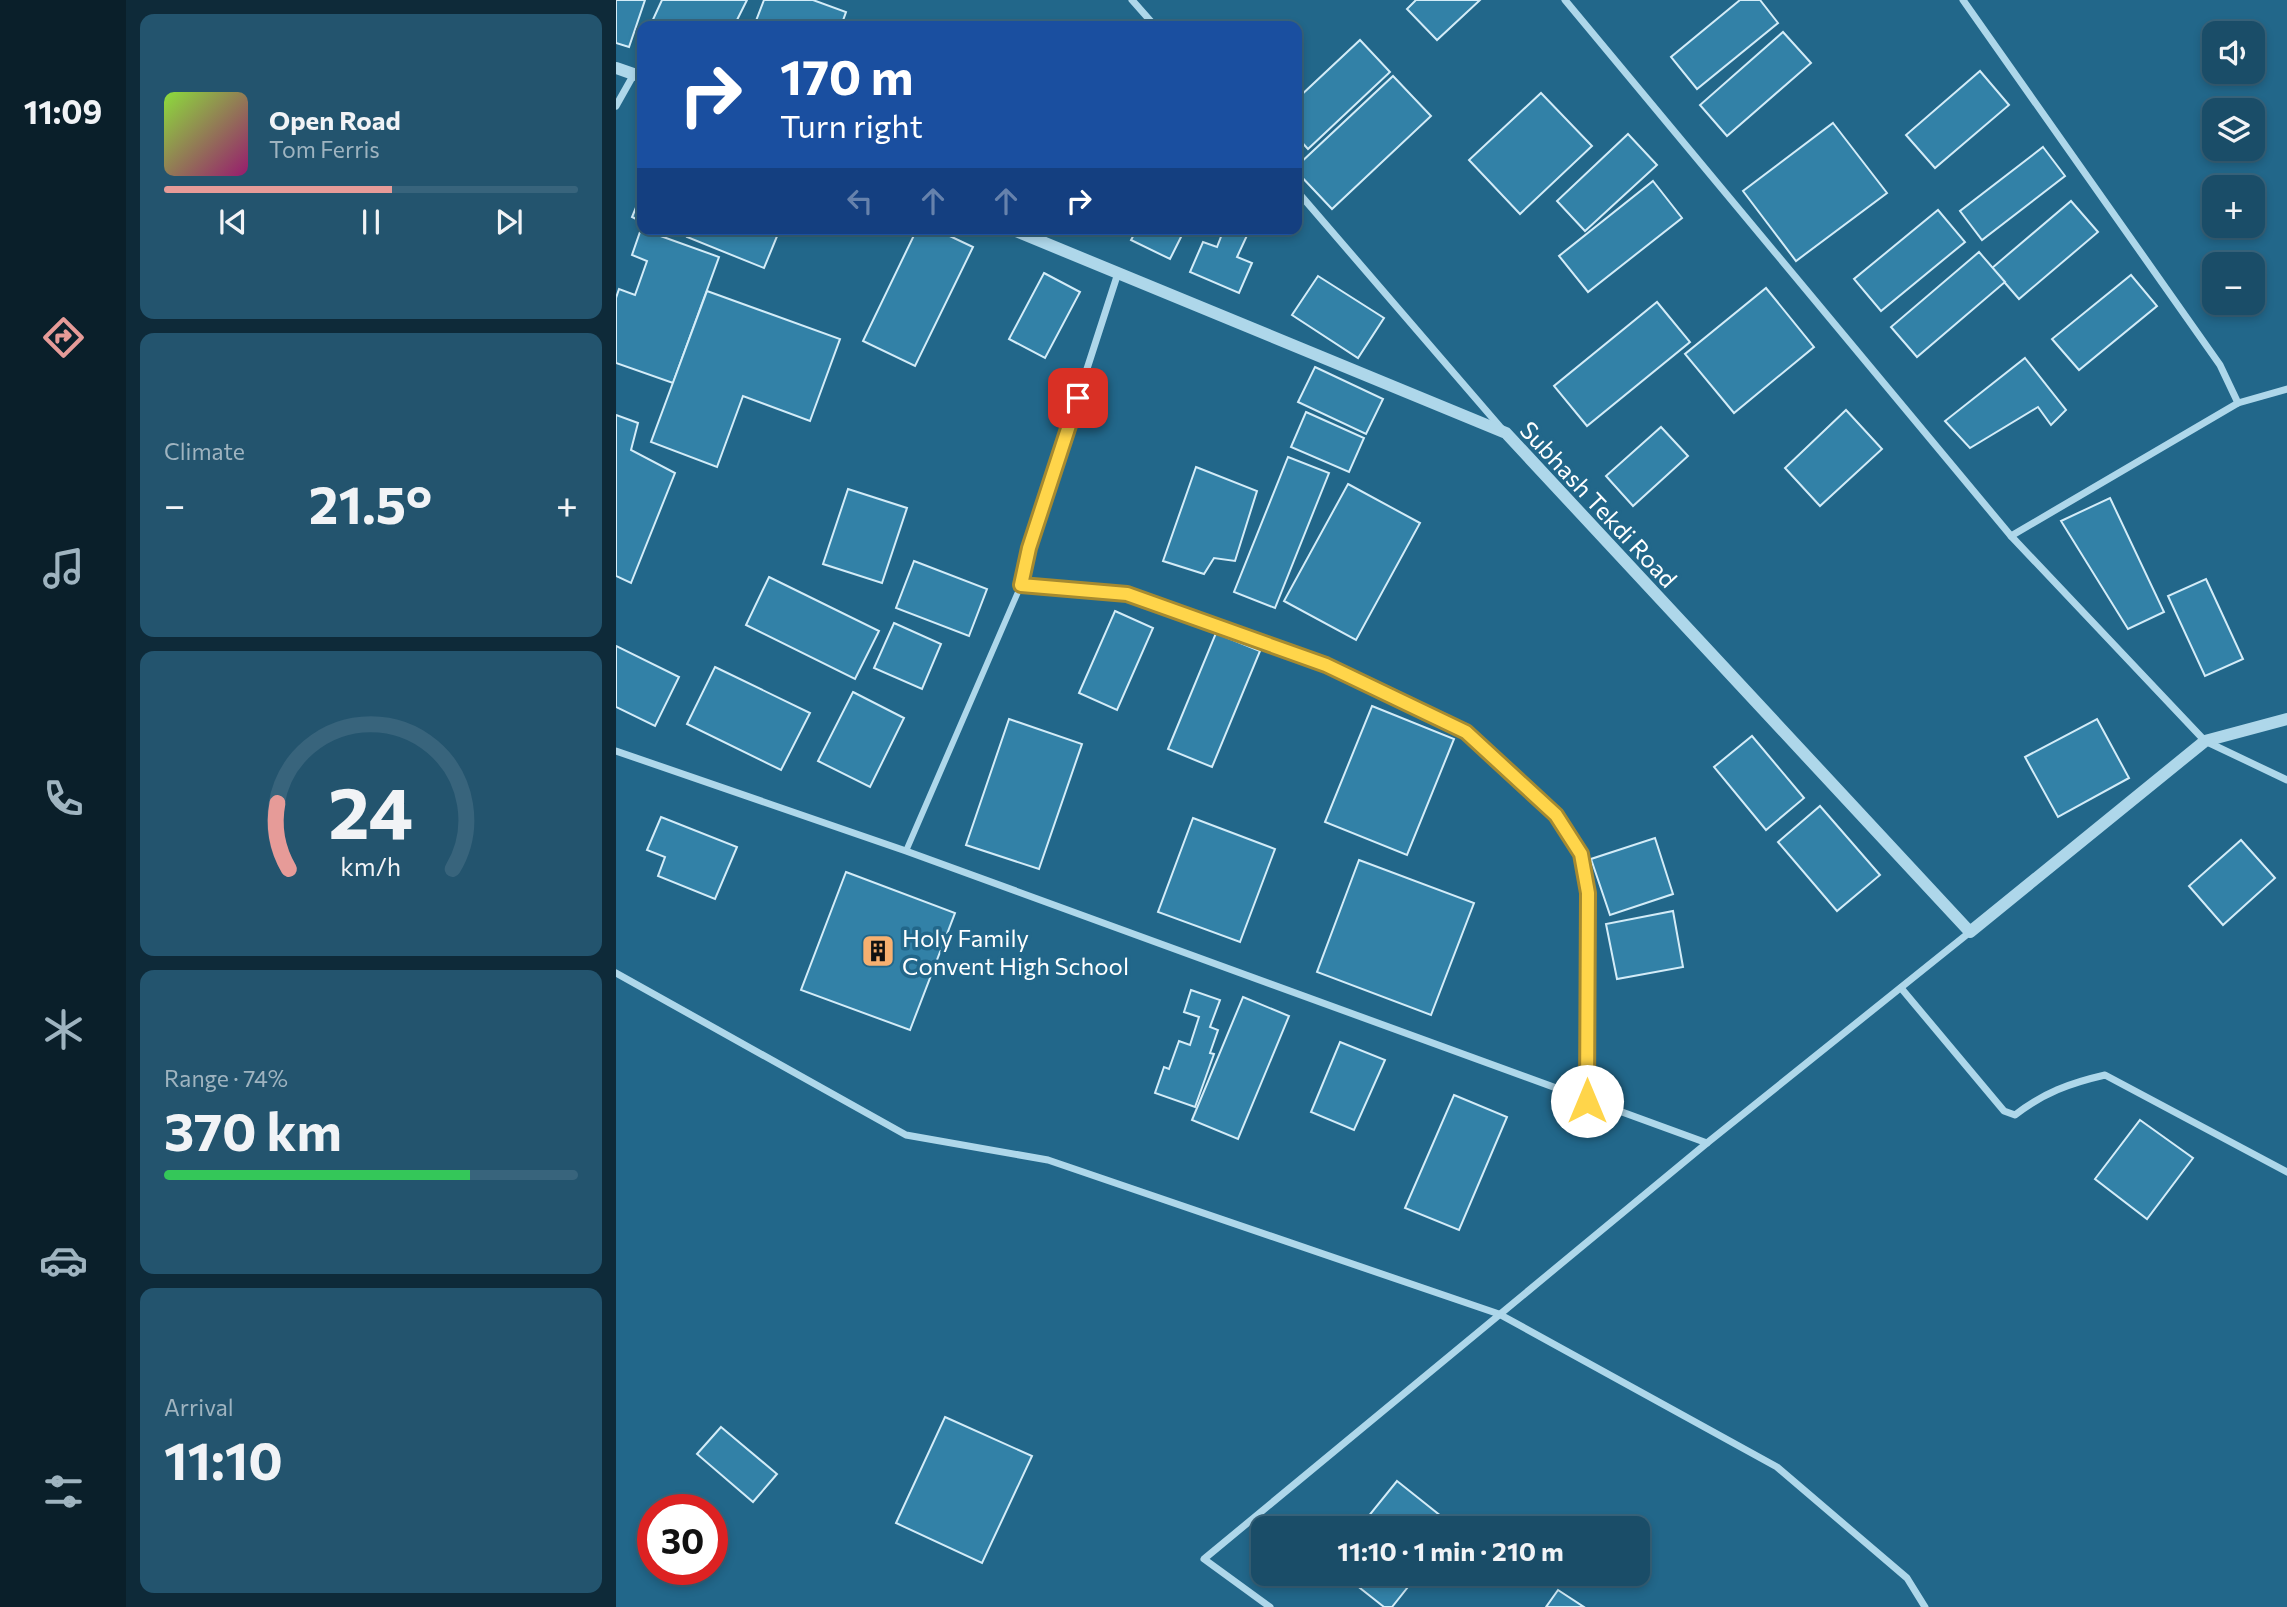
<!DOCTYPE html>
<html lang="en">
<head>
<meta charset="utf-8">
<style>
  body { margin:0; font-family:Commissioner,sans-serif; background:#23546e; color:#f1f3f6; height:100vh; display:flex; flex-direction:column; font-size:26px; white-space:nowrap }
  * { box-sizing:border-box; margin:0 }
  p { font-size:23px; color:#9fb4c0 }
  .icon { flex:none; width:38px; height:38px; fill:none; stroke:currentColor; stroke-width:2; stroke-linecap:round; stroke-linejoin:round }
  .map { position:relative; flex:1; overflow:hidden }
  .panel { display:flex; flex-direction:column; gap:14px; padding:14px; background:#0e2a39; width:490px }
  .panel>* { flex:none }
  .guide { position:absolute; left:21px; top:21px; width:665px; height:214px; border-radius:14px; box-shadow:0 4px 10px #0003,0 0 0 2px #38647c; background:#1a4fa0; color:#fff; overflow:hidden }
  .fabs { position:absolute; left:1586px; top:21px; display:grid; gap:14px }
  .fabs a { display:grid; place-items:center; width:63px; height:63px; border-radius:14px; background:#1a4d68; box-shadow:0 4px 10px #0003,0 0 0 2px #38647c; font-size:35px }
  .speed { position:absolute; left:21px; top:1494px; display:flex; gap:14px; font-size:35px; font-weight:700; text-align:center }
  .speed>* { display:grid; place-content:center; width:91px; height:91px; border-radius:50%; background:#1a4d68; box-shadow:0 4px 10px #0003,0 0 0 2px #38647c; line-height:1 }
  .speed .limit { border:10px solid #d22; background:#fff; color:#111 }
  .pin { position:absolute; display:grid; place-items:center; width:60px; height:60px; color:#fff; margin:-30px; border-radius:14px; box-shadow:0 4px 10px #0006 }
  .me { position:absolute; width:77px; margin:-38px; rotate:0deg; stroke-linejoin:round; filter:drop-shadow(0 0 5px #0008) }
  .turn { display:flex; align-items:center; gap:24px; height:147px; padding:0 28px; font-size:32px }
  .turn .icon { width:91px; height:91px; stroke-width:2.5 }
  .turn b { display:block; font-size:49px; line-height:60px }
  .lanes { display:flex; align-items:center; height:66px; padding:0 28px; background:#0003; justify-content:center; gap:35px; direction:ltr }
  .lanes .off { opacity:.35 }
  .big { font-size:52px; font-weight:700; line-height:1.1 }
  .panel .card { flex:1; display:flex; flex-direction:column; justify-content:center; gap:10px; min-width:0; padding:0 24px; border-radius:14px; background:#23546e }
  .panel .dial { align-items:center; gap:0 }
  .dial svg { height:182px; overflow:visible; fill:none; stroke:#38647c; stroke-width:7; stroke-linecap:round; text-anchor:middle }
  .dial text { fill:#f1f3f6; stroke:none }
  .song { display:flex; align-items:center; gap:21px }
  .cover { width:84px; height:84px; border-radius:10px; background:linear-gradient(135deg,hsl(90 70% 55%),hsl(320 70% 35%)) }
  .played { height:7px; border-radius:4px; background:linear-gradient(90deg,#e69b98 55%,#38647c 55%) }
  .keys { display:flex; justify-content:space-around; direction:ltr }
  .heat { display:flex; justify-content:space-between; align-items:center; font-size:38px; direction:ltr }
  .charge { height:10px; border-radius:5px; background:linear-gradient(90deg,#34c759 74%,#38647c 0) }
  .trip { position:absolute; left:635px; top:1516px; width:399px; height:70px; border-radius:14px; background:#1a4d68; box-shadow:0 4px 10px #0003,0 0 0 2px #38647c; font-weight:700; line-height:70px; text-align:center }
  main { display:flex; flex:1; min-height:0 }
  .tab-bar { display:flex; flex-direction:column; width:126px; justify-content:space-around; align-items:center; background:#0a1f2a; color:#9fb4c0 }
  .tab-bar .icon { width:49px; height:49px }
  .tab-bar .active { color:#e69b98 }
  .tab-bar b { font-size:32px; color:#f1f3f6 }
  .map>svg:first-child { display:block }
</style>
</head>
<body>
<main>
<nav class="tab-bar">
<b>11:09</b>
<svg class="icon active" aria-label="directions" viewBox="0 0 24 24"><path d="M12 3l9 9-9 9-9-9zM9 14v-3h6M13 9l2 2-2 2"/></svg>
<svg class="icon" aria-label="music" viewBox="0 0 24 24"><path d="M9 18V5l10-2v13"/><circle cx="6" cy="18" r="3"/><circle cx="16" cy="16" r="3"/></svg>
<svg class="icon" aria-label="phone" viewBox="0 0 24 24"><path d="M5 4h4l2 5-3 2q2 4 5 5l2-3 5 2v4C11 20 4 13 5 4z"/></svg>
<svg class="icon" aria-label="climate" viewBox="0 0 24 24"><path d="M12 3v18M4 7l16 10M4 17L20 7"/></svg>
<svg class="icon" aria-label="car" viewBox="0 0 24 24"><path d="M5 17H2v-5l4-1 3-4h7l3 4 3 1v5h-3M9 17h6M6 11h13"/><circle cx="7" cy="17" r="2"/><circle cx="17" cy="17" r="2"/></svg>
<svg class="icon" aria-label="filters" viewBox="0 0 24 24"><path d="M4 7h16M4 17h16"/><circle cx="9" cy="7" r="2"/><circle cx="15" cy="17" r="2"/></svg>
</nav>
<section class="panel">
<div class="card">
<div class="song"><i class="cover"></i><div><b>Open Road</b><p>Tom Ferris</p></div></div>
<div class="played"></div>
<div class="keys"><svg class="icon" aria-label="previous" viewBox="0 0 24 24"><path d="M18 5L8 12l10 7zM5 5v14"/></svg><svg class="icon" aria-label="pause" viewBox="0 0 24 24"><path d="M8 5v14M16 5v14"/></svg><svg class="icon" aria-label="next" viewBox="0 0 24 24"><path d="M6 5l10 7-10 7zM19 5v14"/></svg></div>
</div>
<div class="card"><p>Climate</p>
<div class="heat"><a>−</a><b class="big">21.5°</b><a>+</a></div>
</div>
<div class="card dial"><svg viewBox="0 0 100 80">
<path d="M14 69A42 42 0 1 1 86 69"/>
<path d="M14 69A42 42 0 0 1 9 40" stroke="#e69b98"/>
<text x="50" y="56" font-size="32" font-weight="700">24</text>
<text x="50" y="72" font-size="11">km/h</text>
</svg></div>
<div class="card"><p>Range · 74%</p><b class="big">370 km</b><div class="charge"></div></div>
<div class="card"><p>Arrival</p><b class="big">11:10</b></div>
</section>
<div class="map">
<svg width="1671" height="1607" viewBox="0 0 1671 1607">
  <rect width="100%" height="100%" fill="#22678a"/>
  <g fill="#3281a7" stroke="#d3ecf8" stroke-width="2">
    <path d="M0 0H29L13 47 0 43Z"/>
    <path d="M46 0H131L118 26H34Z"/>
    <path d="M148 0H197L230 12 225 26H138Z"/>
    <path d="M800 0H864L821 40 791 9Z"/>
    <path d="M1124 0H1144L1162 23 1081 89 1055 57Z"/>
    <path d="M1167 32 1195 63 1111 136 1084 105Z"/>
    <path d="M744 40 774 72 692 149 681 137V99Z"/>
    <path d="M1364 71 1393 105 1319 168 1290 135Z"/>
    <path d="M777 76 815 116 716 209 681 172V166Z"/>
    <path d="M925 93 976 146 904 214 853 160Z"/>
    <path d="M1217 123 1271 193 1180 261 1127 191Z"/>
    <path d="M1012 134 1041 165 969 231 941 201Z"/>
    <path d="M1427 147 1449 176 1366 240 1344 211Z"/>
    <path d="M1037 181 1066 218 972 292 943 256Z"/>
    <path d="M26 193V222L16 217Z"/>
    <path d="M1455 201 1482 232 1403 299 1376 268Z"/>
    <path d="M1322 210 1349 242 1265 311 1238 279Z"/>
    <path d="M25 229 103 257 57 383 0 363V298L3 289 19 295 31 261 16 255Z"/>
    <path d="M74 229H164L148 268 71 237Z"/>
    <path d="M301 229H319L357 247 299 366 247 341Z"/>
    <path d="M521 229H569L554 259 515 240Z"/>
    <path d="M608 229H634L621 257 636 263 623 293 574 272 587 242 601 247Z"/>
    <path d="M1363 252 1389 282 1301 357 1275 327Z"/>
    <path d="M428 273 464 292 429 358 393 339Z"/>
    <path d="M1515 275 1541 306 1463 370 1436 339Z"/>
    <path d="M702 276 768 318 742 358 676 315Z"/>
    <path d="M1150 288 1198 347 1118 413 1069 354Z"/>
    <path d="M91 291 224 339 194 421 127 396 101 467 35 442Z"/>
    <path d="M1041 302 1074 342 971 426 938 386Z"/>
    <path d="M1409 358 1450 410 1435 425 1422 407 1354 448 1329 421Z"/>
    <path d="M699 367 767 399 750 434 682 402Z"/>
    <path d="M1230 410 1266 449 1204 506 1169 468Z"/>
    <path d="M690 412 748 438 733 472 675 447Z"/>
    <path d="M0 415 22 423 15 450 59 473 15 583 0 576Z"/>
    <path d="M1045 427 1072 456 1017 506 990 476Z"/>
    <path d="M672 457 713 473 659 608 618 592Z"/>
    <path d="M580 467 641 491 619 561 598 558 588 574 547 561Z"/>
    <path d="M732 484 804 523 740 640 668 601Z"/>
    <path d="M232 489 291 508 266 583 207 564Z"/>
    <path d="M1494 498 1548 612 1512 629 1445 521Z"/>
    <path d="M298 561 371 589 353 636 280 608Z"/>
    <path d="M153 577 263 631 239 679 130 625Z"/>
    <path d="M1590 579 1627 659 1589 676 1552 596Z"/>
    <path d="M499 611 537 628 501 710 463 693Z"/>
    <path d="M278 623 325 644 306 689 258 668Z"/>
    <path d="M600 633 644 651 596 767 552 749Z"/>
    <path d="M0 646 63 677 39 726 0 707Z"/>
    <path d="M99 667 194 713 165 770 71 724Z"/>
    <path d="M237 692 288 718 254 787 202 761Z"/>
    <path d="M756 706 838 739 791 855 709 822Z"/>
    <path d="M393 719 466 744 423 869 350 845Z"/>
    <path d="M1481 719 1513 778 1442 817 1409 757Z"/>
    <path d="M1136 736 1188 798 1150 830 1098 767Z"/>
    <path d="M1204 806 1264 875 1221 911 1162 842Z"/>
    <path d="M45 817 121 847 99 899 42 876 49 857 31 850Z"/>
    <path d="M577 818 659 849 624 942 542 912Z"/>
    <path d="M1039 838 1057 894 994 915 975 859Z"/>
    <path d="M1625 840 1659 878 1607 925 1573 886Z"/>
    <path d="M743 860 858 903 815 1015 701 972Z"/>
    <path d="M230 872 339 913 294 1030 185 990Z"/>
    <path d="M1057 911 1067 967 1001 979 990 924Z"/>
    <path d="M575 990 604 1000 594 1027 602 1030 594 1053 598 1054 579 1107 539 1093 548 1067 553 1069 563 1041 574 1045 583 1017 568 1012Z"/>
    <path d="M627 997 673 1016 622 1139 576 1120Z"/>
    <path d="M724 1042 769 1060 738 1130 695 1112Z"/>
    <path d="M838 1095 891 1117 843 1230 789 1208Z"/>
    <path d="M1524 1120 1577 1158 1531 1219 1479 1179Z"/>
    <path d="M329 1417 416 1456 366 1563 280 1523Z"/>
    <path d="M105 1427 161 1474 137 1502 81 1454Z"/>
    <path d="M781 1481 840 1528H743Z"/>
    <path d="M725 1573H803L776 1607H768Z"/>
    <path d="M942 1590 968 1607H930Z"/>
  </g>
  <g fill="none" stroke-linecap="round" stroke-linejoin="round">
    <path stroke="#aed7ea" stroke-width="6" d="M290 851 405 585"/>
    <g stroke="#aed7ea" stroke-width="7">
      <path d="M516 0 539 26"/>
      <path d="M949 0 1395 536 1589 741 1671 780"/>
      <path d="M1347 0 1604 365 1622 403"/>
      <path d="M0 106 18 74"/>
      <path d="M681 191 886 429"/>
      <path d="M502 273 413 548 405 585 511 594 710 665 850 732 940 815 965 854 972 893 971 1101"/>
      <path d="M1395 536 1622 403 1671 389"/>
      <path d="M0 751 290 851 1091 1143"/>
      <path d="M0 973 290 1135 432 1160 883 1314 1161 1467 1291 1578 1309 1607"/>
      <path d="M1285 988 1388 1111 1399 1115C1427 1093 1454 1083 1489 1075L1671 1172"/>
      <path d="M654 1607 588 1559 1091 1143 1354 932"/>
    </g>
    <g stroke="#aed7ea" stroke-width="12">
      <path d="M0 68 26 77"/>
      <path d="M395 229 890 433 1354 932 1589 741 1671 719"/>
    </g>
  </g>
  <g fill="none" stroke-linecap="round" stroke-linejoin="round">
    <defs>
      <path id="route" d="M462 398 413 548 405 585 511 594 710 665 850 732 940 815 965 854 972 893 971 1101"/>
    </defs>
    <use href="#route" stroke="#a68a30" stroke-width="18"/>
    <use href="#route" stroke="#ffd54a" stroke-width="12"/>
  </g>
  <defs>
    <symbol id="building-square" viewBox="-11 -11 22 22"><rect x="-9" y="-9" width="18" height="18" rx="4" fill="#f7b070" stroke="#22678a"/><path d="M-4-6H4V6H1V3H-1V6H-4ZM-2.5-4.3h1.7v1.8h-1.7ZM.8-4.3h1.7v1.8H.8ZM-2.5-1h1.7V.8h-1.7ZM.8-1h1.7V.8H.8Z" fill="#111"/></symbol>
  </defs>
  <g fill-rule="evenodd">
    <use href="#building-square" x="243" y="932" width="38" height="38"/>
  </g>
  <g text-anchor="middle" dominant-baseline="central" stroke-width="7" stroke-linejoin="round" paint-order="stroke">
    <g font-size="24" fill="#fff" stroke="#22678a">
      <text transform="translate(983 504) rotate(47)">Subhash Tekdi Road</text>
    </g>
    <g font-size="24" fill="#fff" stroke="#22678a" text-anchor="start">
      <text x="286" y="937">Holy Family<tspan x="286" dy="28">Convent High School</tspan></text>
    </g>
  </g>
</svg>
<div class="fabs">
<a><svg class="icon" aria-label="sound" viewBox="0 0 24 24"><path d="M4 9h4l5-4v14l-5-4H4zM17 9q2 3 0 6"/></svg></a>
<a><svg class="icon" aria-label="layers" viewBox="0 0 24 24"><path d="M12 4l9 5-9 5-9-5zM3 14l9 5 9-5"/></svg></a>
<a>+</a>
<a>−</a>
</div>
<div class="speed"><div class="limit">30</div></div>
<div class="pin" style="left:462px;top:398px;background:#d93025"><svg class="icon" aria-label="arrive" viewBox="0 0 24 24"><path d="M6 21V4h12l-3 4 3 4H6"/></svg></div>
<svg class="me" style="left:971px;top:1101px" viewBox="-20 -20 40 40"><circle r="19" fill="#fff"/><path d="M0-13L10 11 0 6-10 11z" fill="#ffd54a"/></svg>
<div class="trip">11:10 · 1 min · 210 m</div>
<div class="guide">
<div class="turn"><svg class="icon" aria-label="right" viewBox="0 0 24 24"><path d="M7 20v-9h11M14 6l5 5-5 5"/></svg><div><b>170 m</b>Turn right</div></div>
<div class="lanes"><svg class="icon off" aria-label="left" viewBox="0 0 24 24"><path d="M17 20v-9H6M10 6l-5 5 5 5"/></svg><svg class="icon off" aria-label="ahead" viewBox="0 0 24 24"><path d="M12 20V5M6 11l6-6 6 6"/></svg><svg class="icon off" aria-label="ahead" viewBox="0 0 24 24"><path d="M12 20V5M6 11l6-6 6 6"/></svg><svg class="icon" aria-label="right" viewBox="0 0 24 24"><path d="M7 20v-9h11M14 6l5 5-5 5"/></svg></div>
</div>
</div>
</main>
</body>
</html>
